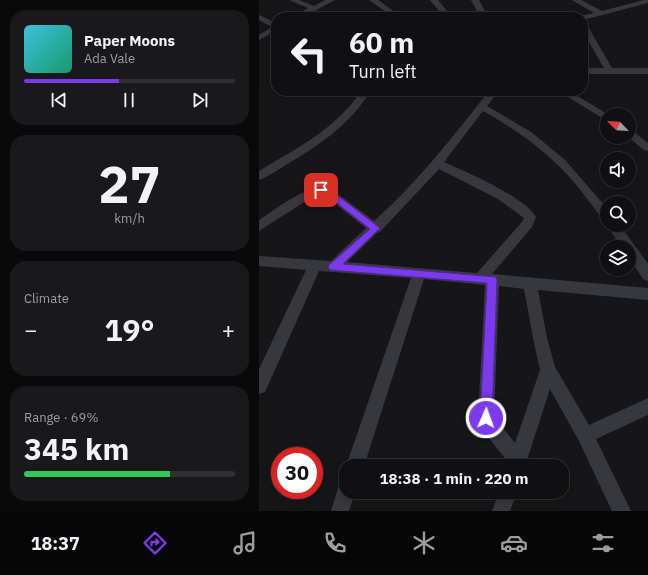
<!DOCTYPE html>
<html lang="en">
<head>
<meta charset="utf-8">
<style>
  body { margin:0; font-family:"IBM Plex Sans",sans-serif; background:#19191b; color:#f1f3f6; height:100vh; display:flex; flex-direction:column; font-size:15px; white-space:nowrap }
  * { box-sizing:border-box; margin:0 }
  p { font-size:13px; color:#9c9d9f }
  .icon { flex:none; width:22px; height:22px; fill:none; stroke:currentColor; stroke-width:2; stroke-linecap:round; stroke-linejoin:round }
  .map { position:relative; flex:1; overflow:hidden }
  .side { display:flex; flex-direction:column; gap:10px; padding:10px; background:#09090a; width:259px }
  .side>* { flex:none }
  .top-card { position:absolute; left:12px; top:12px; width:317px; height:84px; border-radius:16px; box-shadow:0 2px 10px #0003,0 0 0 1px #303032; background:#101012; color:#f1f3f6; overflow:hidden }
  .needle { width:26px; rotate:295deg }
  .tools { position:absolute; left:341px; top:108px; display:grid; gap:8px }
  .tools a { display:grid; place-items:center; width:36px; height:36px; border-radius:50%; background:#101012; box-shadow:0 2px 10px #0003,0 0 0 1px #303032; font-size:20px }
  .speed { position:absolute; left:12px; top:447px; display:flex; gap:8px; font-size:20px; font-weight:700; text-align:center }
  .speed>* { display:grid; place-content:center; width:52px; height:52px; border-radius:50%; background:#101012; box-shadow:0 2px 10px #0003,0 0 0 1px #303032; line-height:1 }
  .speed .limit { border:6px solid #d22; background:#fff; color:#111 }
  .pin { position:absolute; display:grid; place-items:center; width:34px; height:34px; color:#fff; margin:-17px; border-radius:8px; box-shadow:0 2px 6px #0006 }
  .me { position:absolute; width:44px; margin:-22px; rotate:2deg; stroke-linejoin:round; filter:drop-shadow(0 0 3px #0008) }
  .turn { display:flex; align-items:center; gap:14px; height:84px; padding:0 12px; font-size:18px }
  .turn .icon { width:52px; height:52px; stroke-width:2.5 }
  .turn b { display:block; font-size:28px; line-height:34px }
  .big { font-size:30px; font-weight:800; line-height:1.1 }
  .side .card { flex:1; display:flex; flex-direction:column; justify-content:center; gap:6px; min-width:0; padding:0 14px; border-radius:16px; background:#19191b }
  .side .dial { align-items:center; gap:0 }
  .dial b { font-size:52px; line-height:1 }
  .song { display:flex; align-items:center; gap:12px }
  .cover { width:48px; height:48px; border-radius:6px; background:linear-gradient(135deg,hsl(190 70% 55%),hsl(160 70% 35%)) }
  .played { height:4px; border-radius:2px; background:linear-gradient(90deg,#7c3aed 45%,#303032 45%) }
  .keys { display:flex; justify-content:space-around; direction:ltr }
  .heat { display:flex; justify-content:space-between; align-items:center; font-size:22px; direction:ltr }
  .charge { height:6px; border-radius:3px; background:linear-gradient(90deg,#34c759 69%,#303032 0) }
  .trip { position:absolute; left:80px; top:459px; width:230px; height:40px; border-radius:16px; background:#101012; box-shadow:0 2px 10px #0003,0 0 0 1px #303032; font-weight:800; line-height:40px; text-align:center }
  .tab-bar { display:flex; height:64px; justify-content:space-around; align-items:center; background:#060607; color:#9c9d9f }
  .tab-bar .icon { width:28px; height:28px }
  .tab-bar .selected { color:#7c3aed }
  .tab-bar b { font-size:18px; color:#f1f3f6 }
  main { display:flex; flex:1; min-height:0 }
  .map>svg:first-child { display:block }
</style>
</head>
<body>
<main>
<section class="side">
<div class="card">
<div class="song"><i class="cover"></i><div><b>Paper Moons</b><p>Ada Vale</p></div></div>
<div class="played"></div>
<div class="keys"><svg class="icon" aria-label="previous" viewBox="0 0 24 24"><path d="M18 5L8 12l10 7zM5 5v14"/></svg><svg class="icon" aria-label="pause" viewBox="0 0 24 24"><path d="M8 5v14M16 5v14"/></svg><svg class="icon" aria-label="next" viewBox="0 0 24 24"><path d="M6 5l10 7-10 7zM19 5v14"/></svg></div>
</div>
<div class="card dial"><b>27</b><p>km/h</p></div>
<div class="card"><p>Climate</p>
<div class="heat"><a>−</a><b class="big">19°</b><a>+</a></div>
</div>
<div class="card"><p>Range · 69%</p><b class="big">345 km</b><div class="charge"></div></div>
</section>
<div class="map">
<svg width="389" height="511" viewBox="0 0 389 511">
  <rect width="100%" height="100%" fill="#161618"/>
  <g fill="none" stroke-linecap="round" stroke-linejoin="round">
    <g fill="#37383d" fill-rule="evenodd">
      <path d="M30 0H40L55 6 66 0H76L44 17H34L49 8Z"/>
      <path d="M110 0H119L143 17H134Z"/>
      <path d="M171 0H179L193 17H185Z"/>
      <path d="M212 0H220L229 17H221Z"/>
      <path d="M313 0H322L343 11 385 0H389V3L324 20V17L321 16 335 13Z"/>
      <path d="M0 15 17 23V31L0 40V35L13 27 0 20Z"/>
      <path d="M324 23 328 25 353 68H389V74H324V68H345L324 32Z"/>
      <path d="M102 91H112C89 126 62 144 27 165 18 170 9 177 0 180V171C38 148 77 129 102 91Z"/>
      <path d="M230 91H240L228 106 272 132 305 159 348 208V222L344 220C328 198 311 175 290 157 271 139 247 124 224 111L185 162C207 172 266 197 277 217L273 227 233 274 389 288V300L279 290 288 338 296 367 330 425 389 398V415L337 439 372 511H353L320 441 291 389 266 466H248L249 462 225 432 219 419 226 285 165 279 105 466H87L152 278 60 271 6 392 0 394V369L47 270 0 266V256L72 261 107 228 65 195 47 201 0 231V220C17 209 50 182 71 188L115 221C159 182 195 135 230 91ZM180 169 239 199 265 218 263 222 218 273 88 262 118 233 121 232ZM240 286 265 289 274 338 281 370 256 443 235 417Z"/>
      <path d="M299 91H310L350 115H348V121Z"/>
      <path d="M370 130 374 131 389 143V151L385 150 369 137H370Z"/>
      <path d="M348 225H361L389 264V281L384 279 370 258V247H362Z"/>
      <path d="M87 483V492H96L90 511H72L80 485Z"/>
      <path d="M240 492H258L251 511H233Z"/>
    </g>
  </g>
  <path fill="#7c3aed" stroke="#51269a" d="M62 187 70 189 121 228 84 264 237 277 238 280 233 418 231 423 227 424 223 423 221 418 228 283 71 270 69 267 71 264 111 229 65 193 59 192V188Z"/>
</svg>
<div class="tools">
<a><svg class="needle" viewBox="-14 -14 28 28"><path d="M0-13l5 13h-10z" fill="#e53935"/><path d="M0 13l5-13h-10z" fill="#9c9d9f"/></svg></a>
<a><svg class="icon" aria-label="sound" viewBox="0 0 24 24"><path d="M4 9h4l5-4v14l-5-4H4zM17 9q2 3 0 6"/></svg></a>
<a><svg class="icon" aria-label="search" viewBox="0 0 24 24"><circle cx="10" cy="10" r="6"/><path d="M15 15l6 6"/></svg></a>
<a><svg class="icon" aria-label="layers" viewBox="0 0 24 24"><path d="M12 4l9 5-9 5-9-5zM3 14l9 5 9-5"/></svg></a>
</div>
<div class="speed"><div class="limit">30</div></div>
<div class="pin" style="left:62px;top:190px;background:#d93025"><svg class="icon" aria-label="arrive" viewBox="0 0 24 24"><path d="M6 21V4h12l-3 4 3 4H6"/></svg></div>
<svg class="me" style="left:227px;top:418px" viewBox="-20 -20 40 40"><circle r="17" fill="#7c3aed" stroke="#fff" stroke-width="3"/><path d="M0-11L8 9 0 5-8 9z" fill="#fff"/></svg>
<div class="trip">18:38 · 1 min · 220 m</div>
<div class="top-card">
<div class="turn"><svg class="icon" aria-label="left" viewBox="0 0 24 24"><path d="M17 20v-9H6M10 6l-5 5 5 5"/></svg><div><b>60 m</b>Turn left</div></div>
</div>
</div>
</main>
<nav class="tab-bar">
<b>18:37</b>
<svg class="icon selected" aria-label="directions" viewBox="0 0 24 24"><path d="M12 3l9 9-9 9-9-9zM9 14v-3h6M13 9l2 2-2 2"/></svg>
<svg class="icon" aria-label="music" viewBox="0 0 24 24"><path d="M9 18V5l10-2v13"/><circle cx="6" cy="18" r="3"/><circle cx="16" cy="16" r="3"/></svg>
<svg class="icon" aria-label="phone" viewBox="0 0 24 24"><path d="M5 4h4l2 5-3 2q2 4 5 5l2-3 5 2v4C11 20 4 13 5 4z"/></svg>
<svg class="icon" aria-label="climate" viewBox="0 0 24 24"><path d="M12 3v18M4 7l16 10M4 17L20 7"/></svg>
<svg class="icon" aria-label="car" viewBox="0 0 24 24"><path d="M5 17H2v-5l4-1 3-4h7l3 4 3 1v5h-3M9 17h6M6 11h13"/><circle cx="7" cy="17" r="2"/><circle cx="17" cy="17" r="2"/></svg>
<svg class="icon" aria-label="filters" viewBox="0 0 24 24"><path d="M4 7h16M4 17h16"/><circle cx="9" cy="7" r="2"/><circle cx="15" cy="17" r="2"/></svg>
</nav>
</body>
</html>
